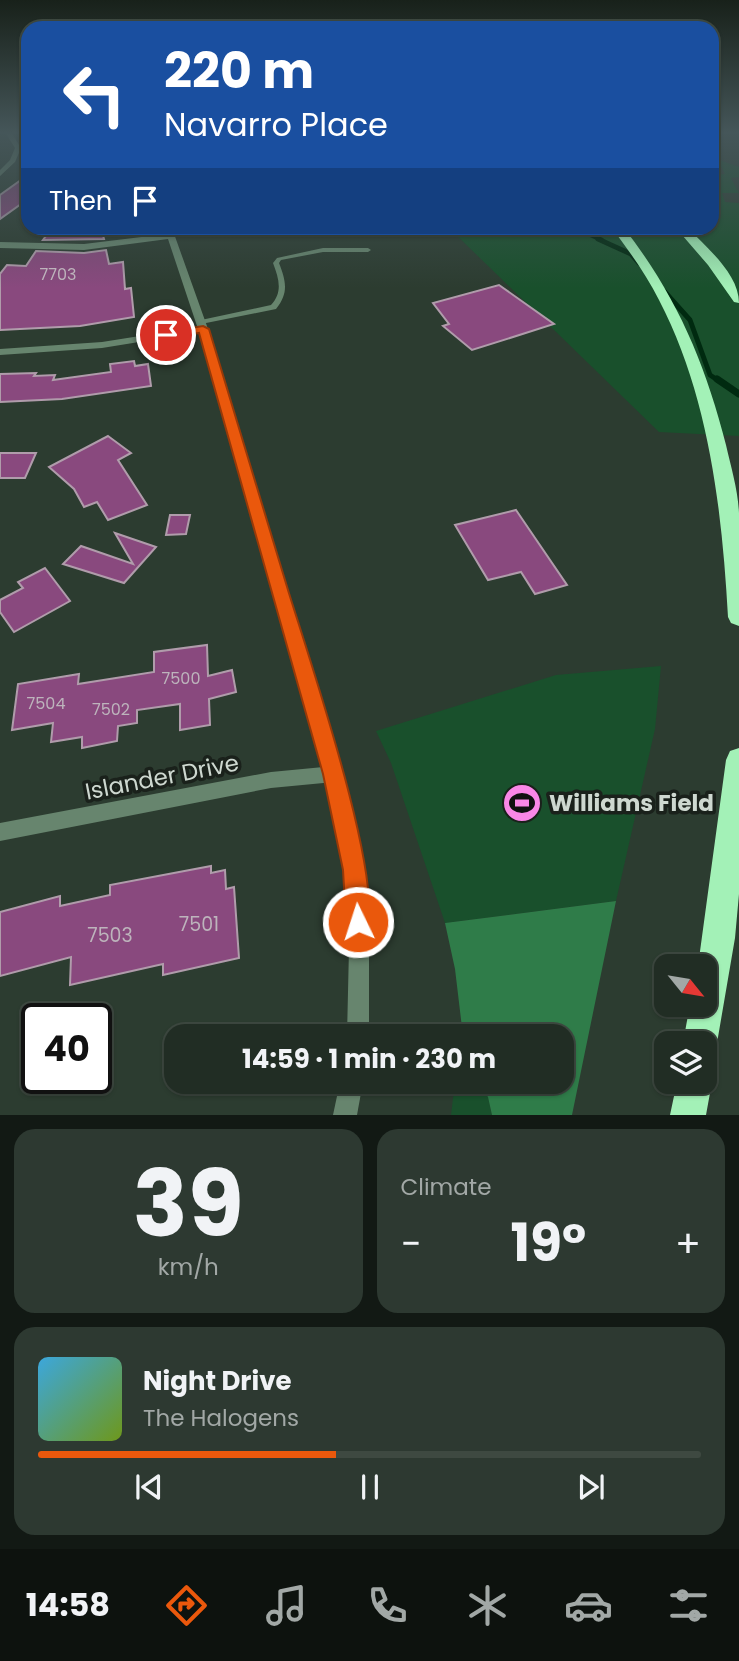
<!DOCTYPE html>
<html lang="en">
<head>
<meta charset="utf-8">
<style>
  body { margin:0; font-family:Poppins,sans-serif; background:#2d3931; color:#f1f3f6; height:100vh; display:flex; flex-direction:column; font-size:26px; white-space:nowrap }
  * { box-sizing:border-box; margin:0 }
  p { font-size:23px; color:#a2a8a6 }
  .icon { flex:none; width:38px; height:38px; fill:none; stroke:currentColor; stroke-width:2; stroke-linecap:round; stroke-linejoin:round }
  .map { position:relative; height:1115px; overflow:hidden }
  .side { display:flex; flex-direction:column; gap:14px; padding:14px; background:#121914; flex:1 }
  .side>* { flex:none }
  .banner { position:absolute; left:21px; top:21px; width:698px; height:214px; border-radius:21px; box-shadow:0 2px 5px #0004,0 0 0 2px #3e4941; background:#1a4fa0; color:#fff; overflow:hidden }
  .needle { width:46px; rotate:120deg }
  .tools { position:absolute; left:654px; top:954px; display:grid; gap:14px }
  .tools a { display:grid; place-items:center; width:63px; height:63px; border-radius:14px; background:#212d24; box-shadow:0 2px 5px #0004,0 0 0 2px #3e4941; font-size:35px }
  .speed { position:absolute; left:21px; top:1003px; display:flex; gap:14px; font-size:35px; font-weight:700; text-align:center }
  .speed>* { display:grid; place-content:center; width:91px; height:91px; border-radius:50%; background:#212d24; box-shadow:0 2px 5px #0004,0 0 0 2px #3e4941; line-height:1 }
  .speed .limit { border:4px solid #111; border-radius:10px; background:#fff; color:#111 }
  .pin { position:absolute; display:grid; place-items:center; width:60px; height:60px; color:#fff; margin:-30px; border:4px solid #fff; border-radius:50%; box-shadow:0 2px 7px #0007 }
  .me { position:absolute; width:77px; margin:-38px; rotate:356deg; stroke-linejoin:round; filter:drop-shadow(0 0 5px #0008) }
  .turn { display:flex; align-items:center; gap:24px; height:147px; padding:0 28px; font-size:32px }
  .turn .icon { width:91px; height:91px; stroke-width:2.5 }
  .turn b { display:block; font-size:49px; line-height:60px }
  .then { display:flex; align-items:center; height:66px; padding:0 28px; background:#0003; gap:14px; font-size:26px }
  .big { font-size:52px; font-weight:700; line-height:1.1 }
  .side .tile { flex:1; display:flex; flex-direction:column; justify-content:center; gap:10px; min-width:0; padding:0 24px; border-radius:21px; background:#2d3931 }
  .side .dial { align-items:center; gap:0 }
  .dial b { font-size:91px; line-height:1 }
  .song { display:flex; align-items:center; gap:21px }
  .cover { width:84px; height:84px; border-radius:10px; background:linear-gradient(135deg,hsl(200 70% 55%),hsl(80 70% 35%)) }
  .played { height:7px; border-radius:4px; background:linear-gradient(90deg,#ea580c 45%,#3e4941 45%) }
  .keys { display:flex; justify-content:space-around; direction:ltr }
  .heat { display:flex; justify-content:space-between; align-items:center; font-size:38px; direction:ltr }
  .side .tiles { flex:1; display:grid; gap:14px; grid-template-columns:1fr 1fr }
  .tile:last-child { grid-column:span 2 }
  .trip { position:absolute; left:164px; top:1024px; width:410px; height:70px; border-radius:21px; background:#212d24; box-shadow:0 2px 5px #0004,0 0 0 2px #3e4941; font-weight:700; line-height:70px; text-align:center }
  .dock { display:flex; height:112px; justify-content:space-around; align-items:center; background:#0d120e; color:#a2a8a6 }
  .dock .icon { width:49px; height:49px }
  .dock .current { color:#ea580c }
  .dock b { font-size:32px; color:#f1f3f6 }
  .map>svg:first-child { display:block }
</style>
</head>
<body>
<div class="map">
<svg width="739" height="1115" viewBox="0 0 739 1115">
  <rect width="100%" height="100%" fill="#2c3c30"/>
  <g fill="#19502c">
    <path d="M715 154 717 159 739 167V177L731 178 739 193H722L725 202 739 203V436L659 432 449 228H712V175L725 174 720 164 712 162V155Z"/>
    <path d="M661 666 655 729 616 901 445 923 391 763 376 731 556 675Z"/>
    <path d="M455 1082H478L488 1097 492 1115H451Z"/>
  </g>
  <path fill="#2f7c49" d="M616 901 572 1115H492L488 1097 478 1082H562V1036H463L455 969 445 923Z"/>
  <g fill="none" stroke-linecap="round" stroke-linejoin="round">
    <path stroke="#002a10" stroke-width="4.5" d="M575 228 602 240"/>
    <g stroke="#002a10" stroke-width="5">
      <path d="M598 239 631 254 639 263"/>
      <path d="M664 291 690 320 710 375 719 381"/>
    </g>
    <path stroke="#002a10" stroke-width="7" d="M717 379 739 394"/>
  </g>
  <g fill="#89497e" stroke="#b09cab" stroke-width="2">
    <path d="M28 175V199L0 219V195Z"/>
    <path d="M52 228H101L104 239 43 240Z"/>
    <path d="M106 250 109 264 123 262 125 289 131 288 134 317 80 326 0 330V274L7 265 26 266 36 251 84 253Z"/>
    <path d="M499 285 554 324 472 350 443 326 449 324 433 303Z"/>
    <path d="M134 361 135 366 148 364 151 386 62 399 0 402V374L36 373 34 376 55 375 53 380 111 372 110 364Z"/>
    <path d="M108 436 131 453 118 460 147 505 108 520 97 502 84 507 74 489 49 467Z"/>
    <path d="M0 453H36L25 478H0Z"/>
    <path d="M516 510 567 585 535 594 521 572 488 580 455 525Z"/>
    <path d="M170 515H190L186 534 166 535Z"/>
    <path d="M115 533 156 547 124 583 63 564 81 546 133 564Z"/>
    <path d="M45 568 70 601 14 632 0 612V600L23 588 18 582Z"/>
    <path d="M207 645 208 676 232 670 236 692 209 699 210 725 180 730V704L137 710V723L118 726 117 741 82 748V737L51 742 53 723 12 730 18 684 79 674 78 684 154 672V652Z"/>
    <path d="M211 866V873L225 870 226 889 234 887 239 958 163 975V964L70 985 71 957 0 976V912L60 896V906L110 895V885Z"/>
  </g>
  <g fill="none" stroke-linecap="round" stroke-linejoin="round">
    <path fill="#67856e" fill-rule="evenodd" d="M323 248H368L371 250 368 252H323L281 260 279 263C286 281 289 293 276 309L201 324 197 322 201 320 271 305C283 292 279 279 273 263L277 258Z"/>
    <g fill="#67856e" fill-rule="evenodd">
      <path d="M5 132H11L21 148 15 162 0 176V170L10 160 15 148Z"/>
      <path d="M203 326 207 327V331L102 348 0 355V349L102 342Z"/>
      <path d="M334 766 340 768 343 774 340 780 334 782 271 788 0 841V823L271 772Z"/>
    </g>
    <g fill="#67856e" fill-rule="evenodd">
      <path d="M164 228H172L208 329 343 774 364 870 369 948V1036H347L349 948 344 870 325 774 198 329 168 239 84 250 0 248V242L84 244 166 234Z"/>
      <path d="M340 1082H363L357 1115H333Z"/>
    </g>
    <g fill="#a3f1b7" fill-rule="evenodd">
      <path d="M612 228H624C676 295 705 362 726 445 731 467 738 490 739 513 739 550 739 589 739 626L731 623 728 617C722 510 709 396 659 300 646 274 629 251 612 228Z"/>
      <path d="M676 228H688C707 248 739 274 739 303L734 302 708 265Z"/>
      <path d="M739 748V894L735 938 717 1043 712 1055 705 1058V1043H683L690 1004H705V966H698L726 760 730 751Z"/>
      <path d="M705 1069 712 1082 706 1115H670L677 1082H705Z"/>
    </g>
  </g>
  <linearGradient id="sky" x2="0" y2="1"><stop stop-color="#18211a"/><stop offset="0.46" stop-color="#455659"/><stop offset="1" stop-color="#455659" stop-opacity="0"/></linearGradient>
  <rect width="739" height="288" fill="url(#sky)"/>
  <path fill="#ea580c" stroke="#983908" stroke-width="2" d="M203 326 209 329C235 416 262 503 288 590 306 649 386 882 366 931L358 934 349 931 346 922 343 870 323 774 199 333 166 339 161 335 166 332Z"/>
  <defs>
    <symbol id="stadium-disc" viewBox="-11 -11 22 22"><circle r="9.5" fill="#fa87e7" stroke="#1a211b"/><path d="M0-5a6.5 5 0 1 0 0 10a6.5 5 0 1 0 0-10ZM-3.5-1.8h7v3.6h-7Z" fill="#111"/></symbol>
  </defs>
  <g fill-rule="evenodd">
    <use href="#stadium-disc" x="500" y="781" width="44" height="44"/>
  </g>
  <g text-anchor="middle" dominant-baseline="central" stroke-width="7" stroke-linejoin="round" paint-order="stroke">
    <g font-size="16" fill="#bdb4bc">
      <text x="58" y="274">7703</text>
      <text x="181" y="678">7500</text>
      <text x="46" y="703">7504</text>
      <text x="111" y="709">7502</text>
    </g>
    <g font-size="19" fill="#bdb4bc">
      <text x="199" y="924">7501</text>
      <text x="110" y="935">7503</text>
    </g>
    <g font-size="23" fill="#ced8d0" stroke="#1a211b">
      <text transform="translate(162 777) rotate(-11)">Islander Drive</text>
    </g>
    <g font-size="23" font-weight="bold" fill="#ced8d0" stroke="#1a211b" text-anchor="start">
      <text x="549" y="803">Williams Field</text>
    </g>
  </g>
</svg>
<div class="tools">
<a><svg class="needle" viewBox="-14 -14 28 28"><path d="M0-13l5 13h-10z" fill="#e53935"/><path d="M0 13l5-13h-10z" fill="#a2a8a6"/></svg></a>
<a><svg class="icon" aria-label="layers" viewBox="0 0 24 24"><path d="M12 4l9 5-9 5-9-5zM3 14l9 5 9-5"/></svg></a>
</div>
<div class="speed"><div class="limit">40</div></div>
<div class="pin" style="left:166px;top:335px;background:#d93025"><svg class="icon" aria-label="arrive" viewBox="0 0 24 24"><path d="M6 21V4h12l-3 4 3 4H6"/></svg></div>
<svg class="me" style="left:358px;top:922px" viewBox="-20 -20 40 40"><circle r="17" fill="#ea580c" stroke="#fff" stroke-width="3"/><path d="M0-11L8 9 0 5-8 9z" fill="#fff"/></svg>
<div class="trip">14:59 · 1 min · 230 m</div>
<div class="banner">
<div class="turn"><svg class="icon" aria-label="left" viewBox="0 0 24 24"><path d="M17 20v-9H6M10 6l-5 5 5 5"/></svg><div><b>220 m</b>Navarro Place</div></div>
<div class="then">Then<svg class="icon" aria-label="arrive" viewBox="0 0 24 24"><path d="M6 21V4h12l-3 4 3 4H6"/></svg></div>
</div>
</div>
<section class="side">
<div class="tiles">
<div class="tile dial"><b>39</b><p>km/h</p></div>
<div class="tile"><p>Climate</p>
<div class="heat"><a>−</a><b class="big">19°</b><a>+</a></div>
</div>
<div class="tile">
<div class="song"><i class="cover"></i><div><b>Night Drive</b><p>The Halogens</p></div></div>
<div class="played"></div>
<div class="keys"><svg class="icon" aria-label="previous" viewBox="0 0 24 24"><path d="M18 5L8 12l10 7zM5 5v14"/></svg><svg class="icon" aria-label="pause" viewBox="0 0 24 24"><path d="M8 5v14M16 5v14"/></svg><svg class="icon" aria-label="next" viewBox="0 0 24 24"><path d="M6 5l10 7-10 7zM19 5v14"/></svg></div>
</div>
</div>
</section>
<nav class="dock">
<b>14:58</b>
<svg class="icon current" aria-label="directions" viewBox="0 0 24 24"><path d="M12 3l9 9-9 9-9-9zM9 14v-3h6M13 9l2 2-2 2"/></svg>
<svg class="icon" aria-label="music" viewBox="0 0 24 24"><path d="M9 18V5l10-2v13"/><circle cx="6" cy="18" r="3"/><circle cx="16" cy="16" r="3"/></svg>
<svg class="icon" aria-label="phone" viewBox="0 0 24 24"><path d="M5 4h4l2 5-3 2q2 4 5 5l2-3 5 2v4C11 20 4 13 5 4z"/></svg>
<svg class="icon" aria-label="climate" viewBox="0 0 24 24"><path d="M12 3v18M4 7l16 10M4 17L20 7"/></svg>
<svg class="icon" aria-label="car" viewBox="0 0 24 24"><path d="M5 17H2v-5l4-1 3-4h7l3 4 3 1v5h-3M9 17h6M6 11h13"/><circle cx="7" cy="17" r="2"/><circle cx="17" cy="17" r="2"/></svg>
<svg class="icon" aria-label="filters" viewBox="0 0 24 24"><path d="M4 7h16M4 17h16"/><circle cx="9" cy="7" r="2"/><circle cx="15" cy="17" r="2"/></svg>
</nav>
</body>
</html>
